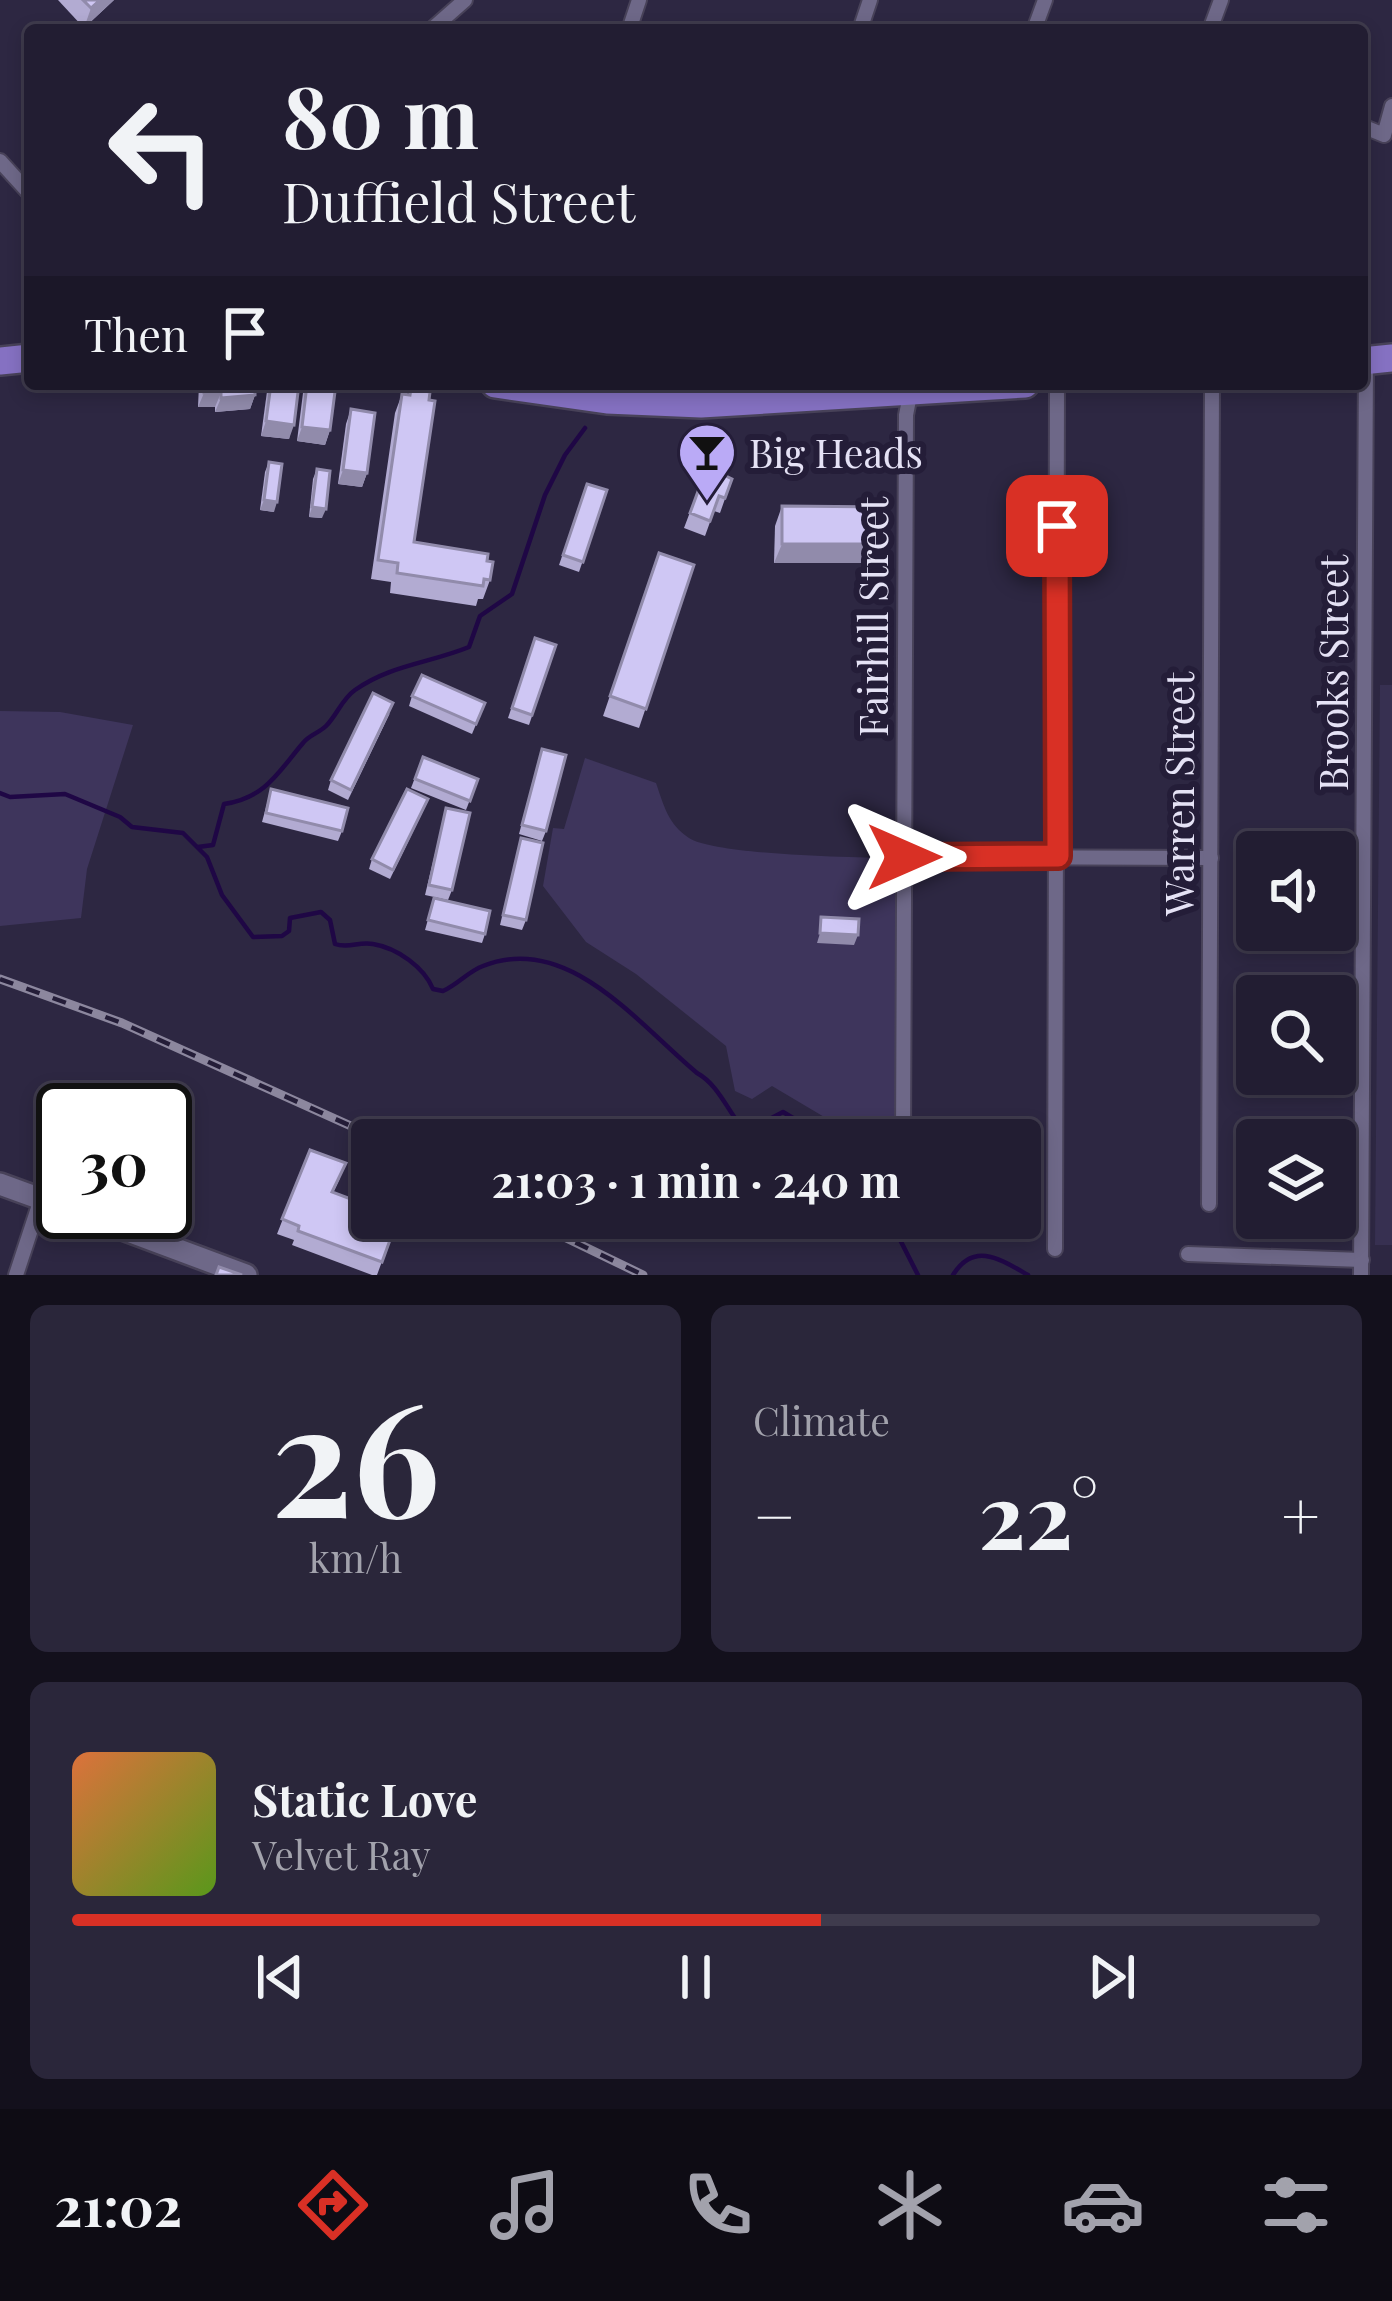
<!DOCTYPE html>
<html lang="en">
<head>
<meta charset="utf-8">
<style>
  body { margin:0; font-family:"Playfair Display",serif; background:#2a263a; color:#f1f3f6; height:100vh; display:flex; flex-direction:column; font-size:45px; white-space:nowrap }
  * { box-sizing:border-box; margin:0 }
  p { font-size:39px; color:#a2a2ac }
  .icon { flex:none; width:66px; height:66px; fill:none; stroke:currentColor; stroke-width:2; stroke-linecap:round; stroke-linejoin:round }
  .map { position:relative; height:1275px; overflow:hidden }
  .panel { display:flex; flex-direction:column; gap:30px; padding:30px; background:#13101c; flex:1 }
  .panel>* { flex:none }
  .hud { position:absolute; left:24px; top:24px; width:1344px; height:366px; border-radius:12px; box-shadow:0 6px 18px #0003,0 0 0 3px #3f3b4d; background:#221d32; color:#f1f3f6; overflow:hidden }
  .buttons { position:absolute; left:1236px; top:831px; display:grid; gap:24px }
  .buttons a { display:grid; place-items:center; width:120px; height:120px; border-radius:12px; background:#221d32; box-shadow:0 6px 18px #0003,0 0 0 3px #3f3b4d; font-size:60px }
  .speed { position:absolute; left:36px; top:1083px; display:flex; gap:24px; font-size:60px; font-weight:700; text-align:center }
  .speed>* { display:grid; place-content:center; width:156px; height:156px; border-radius:50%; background:#221d32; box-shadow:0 6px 18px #0003,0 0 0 3px #3f3b4d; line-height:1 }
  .speed .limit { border:6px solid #111; border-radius:18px; background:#fff; color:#111 }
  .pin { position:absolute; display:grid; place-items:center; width:102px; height:102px; color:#fff; margin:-51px; border-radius:24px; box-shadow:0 6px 18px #0006 }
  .me { position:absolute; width:132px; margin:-66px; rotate:90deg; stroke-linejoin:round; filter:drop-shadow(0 0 9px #0008) }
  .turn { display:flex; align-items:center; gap:42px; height:252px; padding:0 60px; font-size:54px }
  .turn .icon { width:156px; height:156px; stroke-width:2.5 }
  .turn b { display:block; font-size:84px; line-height:102px }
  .then { display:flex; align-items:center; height:114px; padding:0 60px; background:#0003; gap:24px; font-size:45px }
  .big { font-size:90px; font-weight:700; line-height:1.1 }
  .panel .tile { flex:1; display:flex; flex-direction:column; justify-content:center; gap:18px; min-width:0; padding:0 42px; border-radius:18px; background:#2a263a }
  .panel .dial { align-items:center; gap:0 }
  .dial b { font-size:156px; line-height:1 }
  .song { display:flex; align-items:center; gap:36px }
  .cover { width:144px; height:144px; border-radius:18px; background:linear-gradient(135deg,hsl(20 70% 55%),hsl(90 70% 35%)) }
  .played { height:12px; border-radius:6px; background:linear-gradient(90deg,#d93025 60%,#3f3b4d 60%) }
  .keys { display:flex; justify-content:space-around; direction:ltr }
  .heat { display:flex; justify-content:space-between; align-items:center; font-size:66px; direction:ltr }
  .panel .tiles { flex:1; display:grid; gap:30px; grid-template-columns:1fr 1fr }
  .tile:last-child { grid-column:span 2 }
  .trip { position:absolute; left:351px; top:1119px; width:690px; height:120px; border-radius:12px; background:#221d32; box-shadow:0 6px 18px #0003,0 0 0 3px #3f3b4d; font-weight:700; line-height:120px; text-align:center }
  .tabs { display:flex; height:192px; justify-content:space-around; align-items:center; background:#0e0c14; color:#a2a2ac }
  .tabs .icon { width:84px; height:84px }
  .tabs .current { color:#d93025 }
  .tabs b { font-size:54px; color:#f1f3f6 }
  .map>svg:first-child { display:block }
</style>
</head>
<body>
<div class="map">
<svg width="1392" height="1275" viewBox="0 0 1392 1275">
  <rect width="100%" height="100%" fill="#2d2742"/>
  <path fill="#373051" d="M1380 685H1392V1245H1375Z"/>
  <g fill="#3e355c">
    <path d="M0 711 60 712 133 725 87 869 81 918 0 926Z"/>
    <path d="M585 758 656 783C664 806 668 824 689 838 715 855 859 858 897 858L895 1140H863L772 1086 752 1099 735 1091 726 1046 636 974 586 942 543 886 553 828 564 829Z"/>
  </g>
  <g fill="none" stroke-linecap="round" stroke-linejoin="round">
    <g stroke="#1f0745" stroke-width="4.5">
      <path d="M0 793 10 797 65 794 120 817 132 827 183 833 207 857 222 895 253 937 282 936 289 931 290 918 321 912 330 920 335 944C349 949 359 941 373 944 397 948 424 967 433 989L443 991C458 984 469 971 483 966 568 932 638 1024 697 1073 717 1084 726 1107 740 1125L760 1124 783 1112 813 1130 821 1140"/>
      <path d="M198 847 213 845 224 804C266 798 279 771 303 743 309 735 319 733 326 726 337 715 342 699 355 690 390 665 430 663 469 647L480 616 512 594 545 495 565 455 585 428"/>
      <path d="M878 1218 892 1224 918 1275"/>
      <path d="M953 1275C974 1241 1000 1259 1028 1275"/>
    </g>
    <defs>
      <g id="street">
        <path d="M431 30 465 0"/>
        <path d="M629 30 639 0"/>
        <path d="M860 30 870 0"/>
        <path d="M1034 30 1045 0"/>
        <path d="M1210 30 1221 0"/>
        <path d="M1362 126 1384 135 1392 106"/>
        <path d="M0 161 30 194"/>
        <path d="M904 857 1211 858"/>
        <path d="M903 1140 906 415 911 390"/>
        <path d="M1209 1204 1212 384"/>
        <path d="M1055 1249 1057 384"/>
        <path d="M1188 1254 1362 1260"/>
        <path d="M16 1275 41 1199"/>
        <path d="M1361 1275 1366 360"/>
      </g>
      <g id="secondary">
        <path d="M0 1184 63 1207"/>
        <path d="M77 1212 246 1275"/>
      </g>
      <g id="highway">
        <path d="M0 361 30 358"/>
        <path d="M1362 361 1392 358"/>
        <path d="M495 384 607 400 701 404 1025 384"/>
      </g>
    </defs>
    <use href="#street" stroke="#484259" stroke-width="18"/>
    <use href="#secondary" stroke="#484259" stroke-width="26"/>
    <use href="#highway" stroke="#484259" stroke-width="32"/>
    <use href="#street" stroke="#6e6888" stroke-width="14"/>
    <use href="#secondary" stroke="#6e6888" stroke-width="21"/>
    <use href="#highway" stroke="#8571c2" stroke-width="27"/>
    <defs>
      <g id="rail">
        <path d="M0 979 122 1023 382 1140"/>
        <path d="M525 1218 643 1275"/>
      </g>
    </defs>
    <use href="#rail" stroke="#8c879e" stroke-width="9"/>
    <use href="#rail" stroke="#241d38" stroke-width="4.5" stroke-dasharray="14" stroke-linecap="butt"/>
  </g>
  <g fill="#b2abd2">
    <path d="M58 0H114L84 28Z"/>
    <path d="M199 384H255V395L250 409 215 412V407H198Z"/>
    <path d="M268 384H299L289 439 261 436Z"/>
    <path d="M306 384H336L330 430 325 445 297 441 303 393Z"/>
    <path d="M411 389 414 542 487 561 490 580 483 599H478L476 606 390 593 391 582 371 579 395 413 402 394 409 395Z"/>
    <path d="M351 409 367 473 362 487 338 484 346 424Z"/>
    <path d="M710 459 726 476 732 479 720 513 714 511 705 536 684 528Z"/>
    <path d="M269 462 274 512 260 510 265 472Z"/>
    <path d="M317 469 322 518 309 517 313 479Z"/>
    <path d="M587 484 607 490 579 572 559 565Z"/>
    <path d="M782 506 888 544 881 563H774L775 526Z"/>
    <path d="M659 553 694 565 639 728 603 716Z"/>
    <path d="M535 638 556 645 529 725 508 718Z"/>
    <path d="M412 696 485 703 472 734 409 706Z"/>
    <path d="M390 713 348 800 328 790 331 780Z"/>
    <path d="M542 749 546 831 542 841 519 834Z"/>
    <path d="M423 757 478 779 466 810 411 788Z"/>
    <path d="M271 789 342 831 338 841 262 822Z"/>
    <path d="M446 808 452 890 448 900 425 895Z"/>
    <path d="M424 809 390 879 369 869 372 859Z"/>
    <path d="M521 838 526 920 522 930 500 925Z"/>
    <path d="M434 898 485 934 482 943 425 930Z"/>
    <path d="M310 1150 340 1178 333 1193 363 1204 372 1177 398 1218 377 1275H372L292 1245 294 1240 277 1234Z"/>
  </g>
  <g fill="#918bab">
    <path d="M100 0H114L84 28 91 8Z"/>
    <path d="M204 393H221L215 407H198Z"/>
    <path d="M255 395 250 409 215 412 221 398Z"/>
    <path d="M266 421 294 425 289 439 261 436Z"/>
    <path d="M302 427 330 430 325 445 297 441Z"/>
    <path d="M343 470 367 473 362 487 338 484Z"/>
    <path d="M264 500 277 502 274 512 260 510Z"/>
    <path d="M312 507 326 509 322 518 309 517Z"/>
    <path d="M782 544H888L881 563H774Z"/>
    <path d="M820 933 858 935 854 945 817 943Z"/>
  </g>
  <g fill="#cfc7f4" stroke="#918bab" stroke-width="3">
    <path d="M83 0H100L91 8Z"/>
    <path d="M204 384H255V395L221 398V393H204Z"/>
    <path d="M271 384H299L294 425 266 421Z"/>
    <path d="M307 384H336L330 430 302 427Z"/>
    <path d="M411 389 430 392 429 400 435 401 414 542 488 554 487 561 493 562 490 580 484 579 483 586 397 573 398 563 378 560 402 394 410 395Z"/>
    <path d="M351 409 375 413 367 473 343 470Z"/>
    <path d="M710 459 729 466 726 476 732 479 725 498 719 496 710 521 690 513Z"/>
    <path d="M269 462 282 464 277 502 264 500Z"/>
    <path d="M317 469 330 471 326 509 312 507Z"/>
    <path d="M587 484 607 490 583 562 563 555Z"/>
    <path d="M782 506 888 507V544H782Z"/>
    <path d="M659 553 694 565 646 709 610 696Z"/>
    <path d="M535 638 556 645 532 715 512 708Z"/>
    <path d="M422 675 485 703 476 724 412 696Z"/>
    <path d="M373 693 393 703 351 790 331 780Z"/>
    <path d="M542 749 566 755 546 831 522 825Z"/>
    <path d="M423 757 478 779 470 801 415 779Z"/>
    <path d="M271 789 348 808 342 831 266 813Z"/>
    <path d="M407 789 428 799 393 870 372 859Z"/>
    <path d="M446 808 470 813 452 890 429 885Z"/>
    <path d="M521 838 543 843 526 920 503 915Z"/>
    <path d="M434 898 490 911 485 934 428 920Z"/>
    <path d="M821 917 859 919 858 935 820 933Z"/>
    <path d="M310 1150 346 1163 332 1192 364 1204 372 1178V1218H398L382 1262 298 1231 299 1226 282 1219Z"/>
    <path d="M219 1267 242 1275H216Z"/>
  </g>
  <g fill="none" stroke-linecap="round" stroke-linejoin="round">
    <defs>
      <path id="route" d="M904 857 1058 856 1057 526"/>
    </defs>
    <use href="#route" stroke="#8d1f18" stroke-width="30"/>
    <use href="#route" stroke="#d93025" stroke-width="21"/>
  </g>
  <defs>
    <symbol id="bar-pin" viewBox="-11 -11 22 30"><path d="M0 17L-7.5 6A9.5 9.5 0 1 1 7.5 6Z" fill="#baaaf6" stroke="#241d38"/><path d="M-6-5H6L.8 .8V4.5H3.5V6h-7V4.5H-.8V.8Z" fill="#111"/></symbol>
  </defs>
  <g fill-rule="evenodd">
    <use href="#bar-pin" x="674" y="419" width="66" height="90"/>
  </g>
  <g text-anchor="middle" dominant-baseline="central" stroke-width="12" stroke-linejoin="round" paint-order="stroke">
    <g font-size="39" fill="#e5e2f5" stroke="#241d38" text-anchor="start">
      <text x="749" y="452">Big Heads</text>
    </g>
    <g font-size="39" fill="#e5e2f5" stroke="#241d38">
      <text transform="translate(872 617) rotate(-90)">Fairhill Street</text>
      <text transform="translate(1332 673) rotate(-90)">Brooks Street</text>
      <text transform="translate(1178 794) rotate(-90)">Warren Street</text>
    </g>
  </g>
</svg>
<div class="buttons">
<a><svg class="icon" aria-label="sound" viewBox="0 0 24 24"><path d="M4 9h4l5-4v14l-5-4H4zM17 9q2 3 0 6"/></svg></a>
<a><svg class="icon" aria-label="search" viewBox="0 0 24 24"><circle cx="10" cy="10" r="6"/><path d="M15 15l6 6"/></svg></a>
<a><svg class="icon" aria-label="layers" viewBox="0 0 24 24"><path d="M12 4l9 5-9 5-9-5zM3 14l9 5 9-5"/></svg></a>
</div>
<div class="speed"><div class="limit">30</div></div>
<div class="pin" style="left:1057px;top:526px;background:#d93025"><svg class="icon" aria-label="arrive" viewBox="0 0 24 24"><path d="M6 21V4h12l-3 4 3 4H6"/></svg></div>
<svg class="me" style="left:904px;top:857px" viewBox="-20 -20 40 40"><path d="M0-17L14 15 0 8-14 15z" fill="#d93025" stroke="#fff" stroke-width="4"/></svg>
<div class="trip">21:03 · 1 min · 240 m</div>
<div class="hud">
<div class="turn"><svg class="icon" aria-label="left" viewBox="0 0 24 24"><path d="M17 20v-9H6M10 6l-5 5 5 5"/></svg><div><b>80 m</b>Duffield Street</div></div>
<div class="then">Then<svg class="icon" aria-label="arrive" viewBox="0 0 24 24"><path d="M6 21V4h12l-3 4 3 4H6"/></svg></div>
</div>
</div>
<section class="panel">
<div class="tiles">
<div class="tile dial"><b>26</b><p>km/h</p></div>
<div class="tile"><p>Climate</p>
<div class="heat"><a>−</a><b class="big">22°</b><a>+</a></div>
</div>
<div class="tile">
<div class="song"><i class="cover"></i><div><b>Static Love</b><p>Velvet Ray</p></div></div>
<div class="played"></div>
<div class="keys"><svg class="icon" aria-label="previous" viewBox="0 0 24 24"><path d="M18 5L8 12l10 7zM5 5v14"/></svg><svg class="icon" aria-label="pause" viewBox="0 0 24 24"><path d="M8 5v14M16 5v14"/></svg><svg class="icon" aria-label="next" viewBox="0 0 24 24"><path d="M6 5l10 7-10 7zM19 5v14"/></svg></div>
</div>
</div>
</section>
<nav class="tabs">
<b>21:02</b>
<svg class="icon current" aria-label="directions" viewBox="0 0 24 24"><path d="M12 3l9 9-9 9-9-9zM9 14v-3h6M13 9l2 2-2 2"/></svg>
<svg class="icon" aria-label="music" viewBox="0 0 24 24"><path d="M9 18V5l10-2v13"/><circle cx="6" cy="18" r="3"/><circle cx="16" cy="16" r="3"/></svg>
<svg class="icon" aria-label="phone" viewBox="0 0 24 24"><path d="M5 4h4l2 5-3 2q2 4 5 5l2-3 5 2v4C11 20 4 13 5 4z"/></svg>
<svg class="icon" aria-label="climate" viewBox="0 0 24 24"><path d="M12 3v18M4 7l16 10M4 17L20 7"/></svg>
<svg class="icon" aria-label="car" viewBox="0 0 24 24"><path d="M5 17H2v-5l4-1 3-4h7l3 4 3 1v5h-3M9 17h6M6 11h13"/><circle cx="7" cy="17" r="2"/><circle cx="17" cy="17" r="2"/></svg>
<svg class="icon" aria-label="filters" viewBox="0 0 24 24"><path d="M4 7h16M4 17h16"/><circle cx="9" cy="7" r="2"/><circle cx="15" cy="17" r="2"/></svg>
</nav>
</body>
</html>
